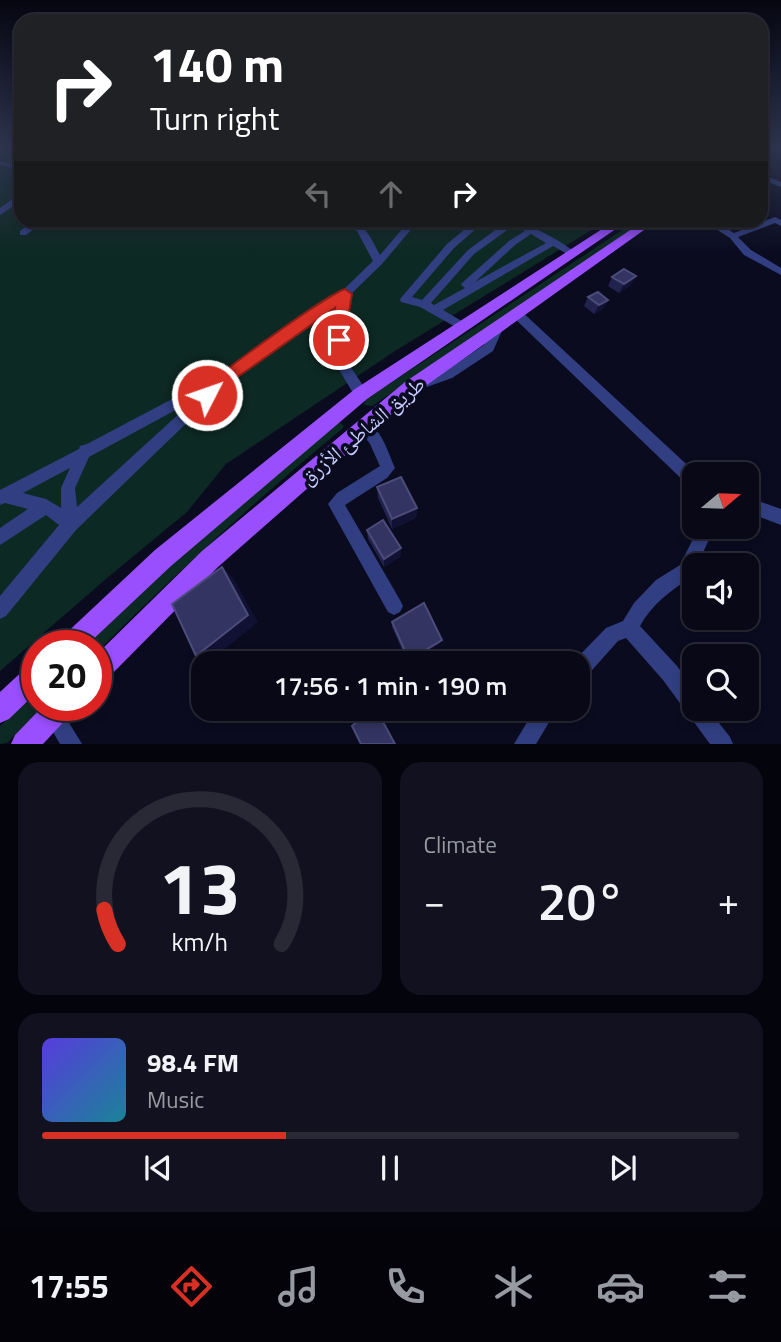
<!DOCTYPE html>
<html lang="en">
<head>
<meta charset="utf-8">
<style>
  body { margin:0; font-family:"Titillium Web","Noto Naskh Arabic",sans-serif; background:#111120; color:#f1f3f6; height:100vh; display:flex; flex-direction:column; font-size:26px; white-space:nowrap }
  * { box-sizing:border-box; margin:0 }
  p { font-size:23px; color:#989aa1 }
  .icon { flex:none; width:38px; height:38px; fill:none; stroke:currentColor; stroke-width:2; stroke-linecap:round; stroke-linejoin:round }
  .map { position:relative; height:744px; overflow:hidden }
  .drawer { display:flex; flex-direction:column; gap:18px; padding:18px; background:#04040d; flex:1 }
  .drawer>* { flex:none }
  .guide { position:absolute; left:14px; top:14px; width:754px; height:214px; border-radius:21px; box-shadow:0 4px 10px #0003,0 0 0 2px #292936; background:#202124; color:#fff; overflow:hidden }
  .needle { width:46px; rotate:71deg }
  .buttons { position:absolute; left:682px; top:462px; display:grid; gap:14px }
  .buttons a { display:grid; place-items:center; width:77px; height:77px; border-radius:14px; background:#080817; box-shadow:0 4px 10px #0003,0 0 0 2px #292936; font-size:35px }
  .speed { position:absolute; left:21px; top:630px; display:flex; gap:14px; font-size:35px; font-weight:700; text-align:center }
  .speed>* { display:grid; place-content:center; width:91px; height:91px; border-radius:50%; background:#080817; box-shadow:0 4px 10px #0003,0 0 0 2px #292936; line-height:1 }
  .speed .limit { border:10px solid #d22; background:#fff; color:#111 }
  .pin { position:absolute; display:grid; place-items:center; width:60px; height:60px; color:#fff; margin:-30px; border:4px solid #fff; border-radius:50%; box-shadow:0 2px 7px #0007 }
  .me { position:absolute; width:77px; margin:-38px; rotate:49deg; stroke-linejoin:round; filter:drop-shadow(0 0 5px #0008) }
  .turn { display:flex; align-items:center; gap:24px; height:147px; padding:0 21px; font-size:32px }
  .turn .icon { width:91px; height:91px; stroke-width:2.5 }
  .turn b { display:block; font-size:49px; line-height:60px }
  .lanes { display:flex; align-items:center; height:66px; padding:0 21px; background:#0003; justify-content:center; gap:35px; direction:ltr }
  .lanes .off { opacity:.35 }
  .big { font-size:52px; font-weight:600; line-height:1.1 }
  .drawer .card { flex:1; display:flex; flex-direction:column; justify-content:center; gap:10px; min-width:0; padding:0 24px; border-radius:21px; background:#111120 }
  .drawer .dial { align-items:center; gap:0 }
  .dial svg { height:182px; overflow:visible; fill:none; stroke:#292936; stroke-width:7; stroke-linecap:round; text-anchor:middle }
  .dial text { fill:#f1f3f6; stroke:none }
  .song { display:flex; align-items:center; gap:21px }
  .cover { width:84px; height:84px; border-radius:10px; background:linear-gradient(135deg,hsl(250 70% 55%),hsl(190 70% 35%)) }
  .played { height:7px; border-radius:4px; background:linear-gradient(90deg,#d93025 35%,#292936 35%) }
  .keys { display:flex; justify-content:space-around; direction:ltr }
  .heat { display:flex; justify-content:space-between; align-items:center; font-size:38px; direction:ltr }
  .drawer .tiles { flex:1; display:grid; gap:18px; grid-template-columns:1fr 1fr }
  .card:last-child { grid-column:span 2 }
  .trip { position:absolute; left:191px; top:651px; width:399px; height:70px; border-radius:21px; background:#080817; box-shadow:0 4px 10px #0003,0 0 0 2px #292936; font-weight:600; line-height:70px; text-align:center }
  .dock { display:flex; height:112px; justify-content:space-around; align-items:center; background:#030309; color:#989aa1 }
  .dock .icon { width:49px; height:49px }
  .dock .on { color:#d93025 }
  .dock b { font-size:32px; color:#f1f3f6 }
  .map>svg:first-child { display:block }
</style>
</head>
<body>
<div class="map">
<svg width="781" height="744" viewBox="0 0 781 744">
  <rect width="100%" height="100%" fill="#0a0b1f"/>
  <g fill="#0d2923">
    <path d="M0 149H21V220L606 221 395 351 226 464 187 512 107 578 0 671Z"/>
    <path d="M636 221H646L372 406 364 405 365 400Z"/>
    <path d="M338 421 344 426 342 429C256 500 175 574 96 653V646H84L175 560Z"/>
    <path d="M37 691V705H44L7 743 0 744V726Z"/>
  </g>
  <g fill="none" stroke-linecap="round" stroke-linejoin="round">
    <g fill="#313f82" fill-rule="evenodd">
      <path d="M0 161 21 166V170L0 165Z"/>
      <path d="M761 174 781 182V187L761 179Z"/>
      <path d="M18 195H21V201L0 215V208Z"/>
      <path d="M775 217 781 220V226L775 223 738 237 751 250 781 268V275L744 255 730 238 702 220H713L734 233Z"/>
      <path d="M35 220H46L26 235H20V231Z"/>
      <path d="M337 220C365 220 368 233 380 255L410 220H419L382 264 350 295 345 321 344 357 366 390 367 394 366 398H356L332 358 333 321 337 305 231 380 76 530 6 616 0 619V596L59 525 46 515 0 545V528L28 509 5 503 0 505V490L79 449 80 446 87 444 210 379H217L341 292 373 261 357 231ZM194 400 77 507 75 488 89 457ZM70 468 61 488V508L46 499 23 493Z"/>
      <path d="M476 220H486L454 248 412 297 422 300 468 250 509 220H520L557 240 577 253 575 255H569L553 246 443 310 465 323 467 326 465 329 461 330 420 307 401 302 400 299 447 244ZM514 225 525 231 509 241 462 283 461 285 465 288 434 305 431 303 474 254ZM531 234 546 243 475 282 515 245Z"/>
      <path d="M516 309 520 310 697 474H695V489L690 487 512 316 511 313Z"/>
      <path d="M499 320 505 324 493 351 452 378 421 389 417 388 415 384 417 380 444 372 484 345 493 324Z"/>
      <path d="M364 420C381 427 388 452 395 468L387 478 345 505 400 600 403 606 400 612 394 615 388 612 328 504 337 493 380 466 370 444 357 426 359 422Z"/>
      <path d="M747 497 781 509V525L747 512Z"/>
      <path d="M699 527H715L697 565H695L692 577C671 590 652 604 640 626L677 666 695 690V709H708L730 737 733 744H710L663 680 626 638 618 641 585 678 578 680V663H572L606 628 623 621 634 603 656 580 680 565Z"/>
      <path d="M54 705 60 708 82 744H60L43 715 46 708Z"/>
      <path d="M535 709H557L536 744H514Z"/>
    </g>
    <g fill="#9a4fff" fill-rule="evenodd">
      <path d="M616 220H629L367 399 171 566 86 646H57L61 638 155 550 355 389Z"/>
      <path d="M645 220H658L417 392 218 567 105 681 96 684V655L202 551 405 382Z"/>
      <path d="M37 663V692L9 719 0 723V692L28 666Z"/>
      <path d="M44 705H75L71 714 43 744H11L15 735Z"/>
    </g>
  </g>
  <g fill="#22224e">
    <path d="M612 277 631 285 619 293 608 286Z"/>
    <path d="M588 297 608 300 603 309 594 314 584 306Z"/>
    <path d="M377 487 417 508 416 518 392 529 378 498Z"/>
    <path d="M367 530 401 548 400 557 384 567 368 539Z"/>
    <path d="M392 622 439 644 408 663 392 627Z"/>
  </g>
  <g fill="#113">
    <path d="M636 276 631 285 619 293 624 284Z"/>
    <path d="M608 300 603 309 594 314 599 305Z"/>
    <path d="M417 508 416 518 392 529V519Z"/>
    <path d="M401 548 400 557 384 567V559Z"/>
    <path d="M222 567 233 578 258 622 210 661 196 656Z"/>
    <path d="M442 640 439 644 408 663 409 660Z"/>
  </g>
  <g fill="#333461" stroke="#4b4c7a" stroke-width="2">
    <path d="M624 269 636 276 624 284 612 277Z"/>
    <path d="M598 292 608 300 599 305 588 297Z"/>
    <path d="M401 477 417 508 392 519 377 487Z"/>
    <path d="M383 520 401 548 384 559 367 530Z"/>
    <path d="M222 567 248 615 196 656 172 604Z"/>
    <path d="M424 603 442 640 409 660 392 622Z"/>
    <path d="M371 709H376L395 744H361L352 726Z"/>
  </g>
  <linearGradient id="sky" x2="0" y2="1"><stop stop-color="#060611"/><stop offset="0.59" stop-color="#2d344d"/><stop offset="1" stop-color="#2d344d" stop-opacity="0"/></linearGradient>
  <rect width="781" height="253" fill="url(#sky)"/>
  <path fill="#d93025" stroke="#8d1f18" stroke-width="2" d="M345 289 352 294 344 343 339 345 331 340 335 308 232 381 213 400H201L199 395C207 380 327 295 345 289Z"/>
  <g text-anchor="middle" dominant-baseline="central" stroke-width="7" stroke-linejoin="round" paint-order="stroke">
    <g font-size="21" fill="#c8cdff" stroke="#0a0b1f">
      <text transform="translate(362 430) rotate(-40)">طريق الشاطئ الأزرق</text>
    </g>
  </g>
</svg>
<div class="buttons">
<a><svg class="needle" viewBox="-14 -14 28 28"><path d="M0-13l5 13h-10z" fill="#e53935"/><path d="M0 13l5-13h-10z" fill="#989aa1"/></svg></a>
<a><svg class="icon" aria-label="sound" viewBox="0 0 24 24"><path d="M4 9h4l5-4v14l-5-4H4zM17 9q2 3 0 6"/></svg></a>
<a><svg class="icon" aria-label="search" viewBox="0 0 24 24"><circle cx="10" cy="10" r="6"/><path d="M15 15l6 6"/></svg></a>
</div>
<div class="speed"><div class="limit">20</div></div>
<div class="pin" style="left:339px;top:340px;background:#d93025"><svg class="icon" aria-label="arrive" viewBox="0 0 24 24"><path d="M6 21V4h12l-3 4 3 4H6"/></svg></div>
<svg class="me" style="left:207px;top:395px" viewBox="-20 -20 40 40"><circle r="17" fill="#d93025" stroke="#fff" stroke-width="3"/><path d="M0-11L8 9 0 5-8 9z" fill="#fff"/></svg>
<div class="trip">17:56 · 1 min · 190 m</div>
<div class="guide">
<div class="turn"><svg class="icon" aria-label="right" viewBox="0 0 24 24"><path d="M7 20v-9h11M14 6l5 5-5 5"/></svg><div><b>140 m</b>Turn right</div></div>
<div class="lanes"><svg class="icon off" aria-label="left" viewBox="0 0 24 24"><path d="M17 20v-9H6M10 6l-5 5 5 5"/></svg><svg class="icon off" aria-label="ahead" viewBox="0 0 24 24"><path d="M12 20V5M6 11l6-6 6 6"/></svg><svg class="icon" aria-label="right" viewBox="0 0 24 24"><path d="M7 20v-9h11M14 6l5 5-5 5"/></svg></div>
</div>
</div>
<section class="drawer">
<div class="tiles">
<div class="card dial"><svg viewBox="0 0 100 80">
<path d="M14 69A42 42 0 1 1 86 69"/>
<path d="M14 69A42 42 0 0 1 8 54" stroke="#d93025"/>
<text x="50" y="56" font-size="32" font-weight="700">13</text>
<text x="50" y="72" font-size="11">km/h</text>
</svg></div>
<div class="card"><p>Climate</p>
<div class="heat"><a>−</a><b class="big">20°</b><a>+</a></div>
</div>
<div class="card">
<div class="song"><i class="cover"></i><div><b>98.4 FM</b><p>Music</p></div></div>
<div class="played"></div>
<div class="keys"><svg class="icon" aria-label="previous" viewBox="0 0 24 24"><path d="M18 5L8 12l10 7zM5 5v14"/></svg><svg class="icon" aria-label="pause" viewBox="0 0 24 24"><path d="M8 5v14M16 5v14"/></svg><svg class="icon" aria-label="next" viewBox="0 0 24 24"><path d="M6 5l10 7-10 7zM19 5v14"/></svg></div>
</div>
</div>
</section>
<nav class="dock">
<b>17:55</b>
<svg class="icon on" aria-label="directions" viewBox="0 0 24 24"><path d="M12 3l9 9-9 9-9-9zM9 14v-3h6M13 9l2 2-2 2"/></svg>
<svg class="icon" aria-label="music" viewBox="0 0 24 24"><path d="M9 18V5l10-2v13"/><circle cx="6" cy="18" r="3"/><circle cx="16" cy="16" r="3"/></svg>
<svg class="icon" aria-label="phone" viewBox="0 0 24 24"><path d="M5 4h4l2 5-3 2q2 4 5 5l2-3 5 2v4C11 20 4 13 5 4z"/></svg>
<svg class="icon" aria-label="climate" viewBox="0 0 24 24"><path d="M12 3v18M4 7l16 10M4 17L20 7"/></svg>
<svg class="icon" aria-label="car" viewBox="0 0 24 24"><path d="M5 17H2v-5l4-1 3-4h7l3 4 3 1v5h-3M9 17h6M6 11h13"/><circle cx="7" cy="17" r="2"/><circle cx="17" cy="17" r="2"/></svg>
<svg class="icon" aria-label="filters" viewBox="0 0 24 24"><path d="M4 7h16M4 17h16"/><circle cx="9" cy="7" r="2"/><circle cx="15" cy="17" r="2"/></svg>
</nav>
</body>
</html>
